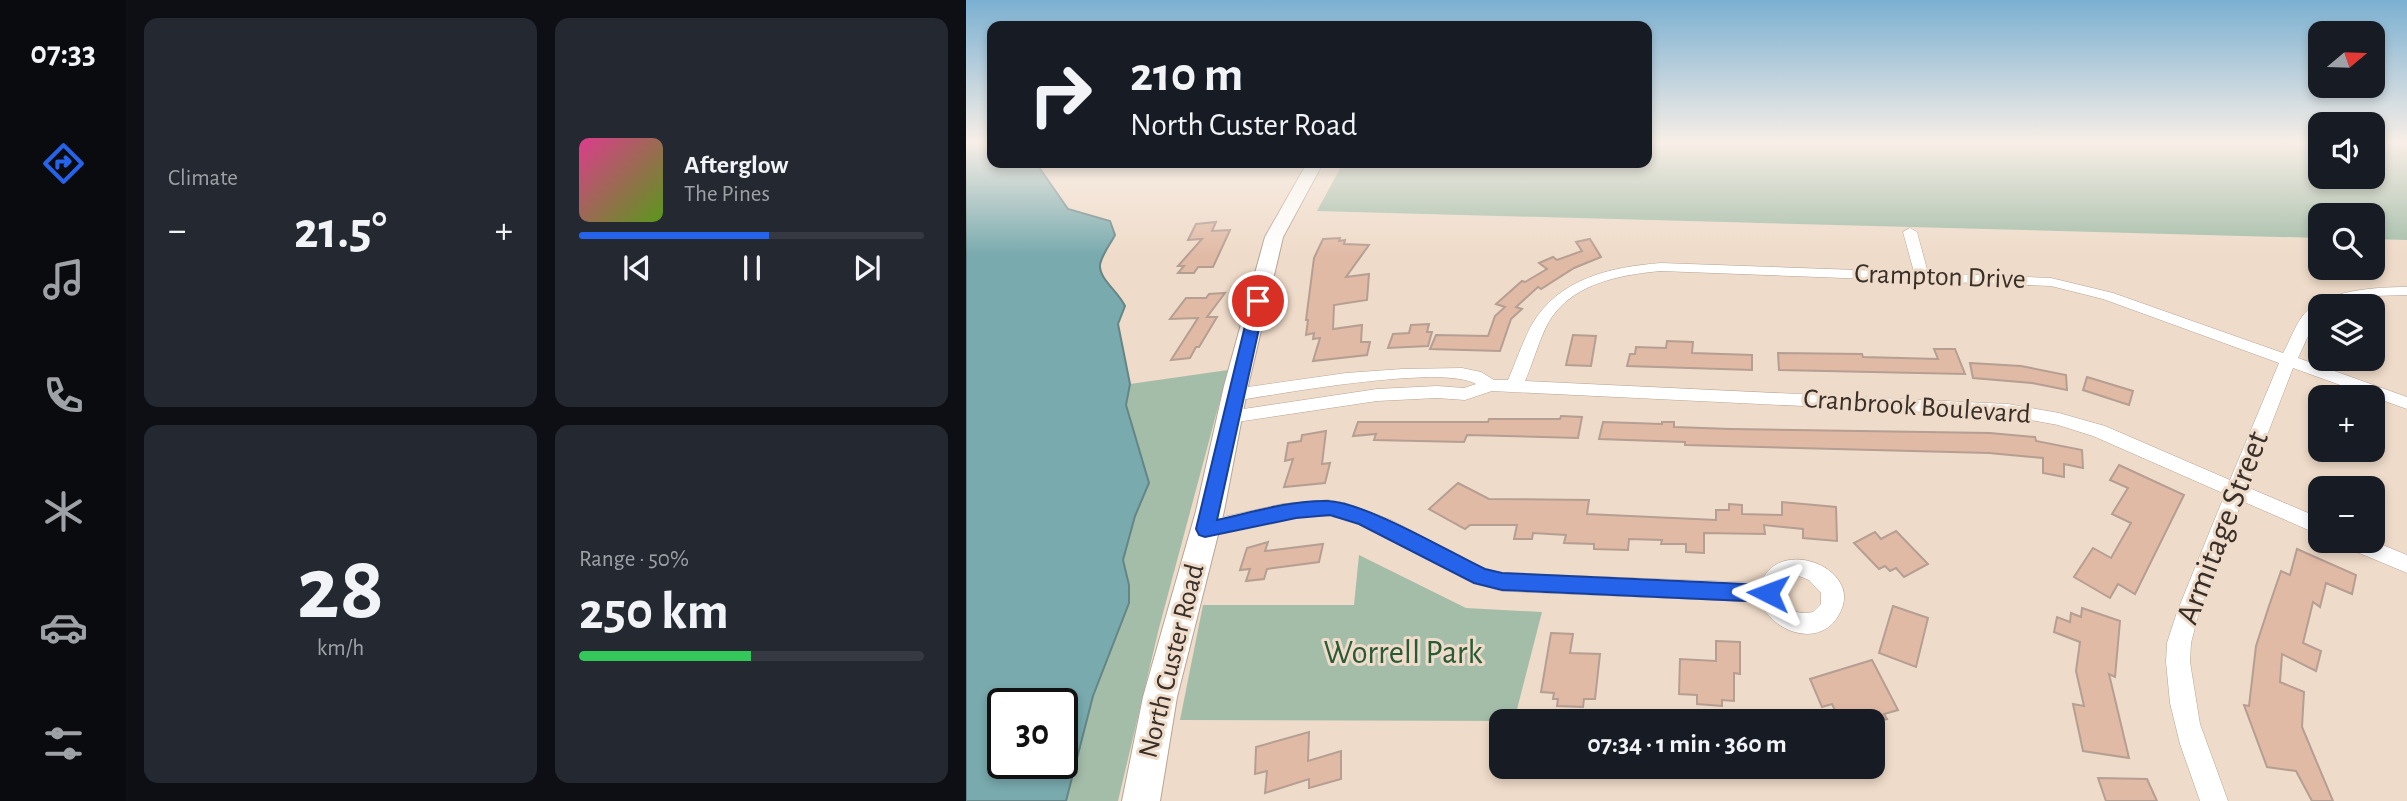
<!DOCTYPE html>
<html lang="en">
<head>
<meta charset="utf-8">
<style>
  body { margin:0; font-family:"Alegreya Sans",sans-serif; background:#242831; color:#f1f3f6; height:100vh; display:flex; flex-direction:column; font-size:26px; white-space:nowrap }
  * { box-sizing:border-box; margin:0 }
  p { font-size:23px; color:#9ea1a6 }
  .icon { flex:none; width:38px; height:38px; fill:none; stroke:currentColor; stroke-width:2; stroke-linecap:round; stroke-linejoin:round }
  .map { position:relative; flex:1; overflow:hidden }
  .panel { display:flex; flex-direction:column; gap:18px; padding:18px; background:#0d0f14; width:840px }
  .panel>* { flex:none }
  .banner { position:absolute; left:21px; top:21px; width:665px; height:147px; border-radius:14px; box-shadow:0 4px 10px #0003; background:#171b24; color:#f1f3f6; overflow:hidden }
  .needle { width:46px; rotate:71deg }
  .buttons { position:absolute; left:1342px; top:21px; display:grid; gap:14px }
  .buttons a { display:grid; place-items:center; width:77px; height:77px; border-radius:14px; background:#171b24; box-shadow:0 4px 10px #0003; font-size:35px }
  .speed { position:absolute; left:21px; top:688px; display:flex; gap:14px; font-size:35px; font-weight:700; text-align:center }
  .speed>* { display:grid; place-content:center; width:91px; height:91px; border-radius:50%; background:#171b24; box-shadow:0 4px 10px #0003; line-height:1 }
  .speed .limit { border:4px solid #111; border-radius:10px; background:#fff; color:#111 }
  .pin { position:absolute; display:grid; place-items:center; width:60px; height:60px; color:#fff; margin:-30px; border:4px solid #fff; border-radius:50%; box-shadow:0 2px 7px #0007 }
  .me { position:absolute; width:77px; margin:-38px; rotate:273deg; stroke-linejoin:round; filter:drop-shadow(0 0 5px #0008) }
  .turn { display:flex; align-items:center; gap:24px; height:147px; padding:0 28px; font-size:32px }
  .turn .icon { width:91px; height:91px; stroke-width:2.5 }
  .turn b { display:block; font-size:49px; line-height:60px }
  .big { font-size:52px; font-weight:700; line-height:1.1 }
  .panel .widget { flex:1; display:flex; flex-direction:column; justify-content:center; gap:10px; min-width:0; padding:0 24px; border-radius:14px; background:#242831 }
  .panel .dial { align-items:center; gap:0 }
  .dial b { font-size:91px; line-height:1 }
  .song { display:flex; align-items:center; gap:21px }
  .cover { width:84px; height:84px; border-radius:10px; background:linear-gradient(135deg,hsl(330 70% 55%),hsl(90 70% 35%)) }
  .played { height:7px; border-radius:4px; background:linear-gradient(90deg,#2563eb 55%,#363941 55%) }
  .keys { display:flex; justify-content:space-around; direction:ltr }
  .heat { display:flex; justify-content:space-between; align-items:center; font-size:38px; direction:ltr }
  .charge { height:10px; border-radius:5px; background:linear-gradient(90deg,#34c759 50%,#363941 0) }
  .panel .tiles { flex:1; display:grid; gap:18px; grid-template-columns:repeat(2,1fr) }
  .trip { position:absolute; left:523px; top:709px; width:396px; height:70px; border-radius:14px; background:#171b24; box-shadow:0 4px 10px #0003; font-weight:700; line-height:70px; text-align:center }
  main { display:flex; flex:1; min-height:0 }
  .menu { display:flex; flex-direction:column; width:126px; justify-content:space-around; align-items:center; background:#090b0e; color:#9ea1a6 }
  .menu .icon { width:49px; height:49px }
  .menu .current { color:#2563eb }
  .menu b { font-size:32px; color:#f1f3f6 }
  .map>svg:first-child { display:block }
</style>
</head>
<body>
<main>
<nav class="menu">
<b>07:33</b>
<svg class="icon current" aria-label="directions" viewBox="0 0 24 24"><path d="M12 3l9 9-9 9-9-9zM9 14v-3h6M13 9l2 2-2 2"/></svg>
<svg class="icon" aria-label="music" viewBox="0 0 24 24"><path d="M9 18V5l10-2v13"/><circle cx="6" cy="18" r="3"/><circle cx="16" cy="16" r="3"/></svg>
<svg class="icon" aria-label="phone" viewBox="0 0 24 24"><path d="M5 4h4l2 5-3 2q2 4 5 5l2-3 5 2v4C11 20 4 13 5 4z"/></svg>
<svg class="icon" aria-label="climate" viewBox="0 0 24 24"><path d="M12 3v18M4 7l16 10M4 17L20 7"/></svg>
<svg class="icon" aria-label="car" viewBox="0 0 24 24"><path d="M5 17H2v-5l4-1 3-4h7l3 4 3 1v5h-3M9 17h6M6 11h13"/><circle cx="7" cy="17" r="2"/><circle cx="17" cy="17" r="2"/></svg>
<svg class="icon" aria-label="filters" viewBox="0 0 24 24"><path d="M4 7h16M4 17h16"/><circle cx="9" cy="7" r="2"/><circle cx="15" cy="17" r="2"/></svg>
</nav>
<section class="panel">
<div class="tiles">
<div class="widget"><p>Climate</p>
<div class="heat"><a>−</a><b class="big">21.5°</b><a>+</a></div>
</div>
<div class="widget">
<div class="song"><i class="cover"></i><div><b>Afterglow</b><p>The Pines</p></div></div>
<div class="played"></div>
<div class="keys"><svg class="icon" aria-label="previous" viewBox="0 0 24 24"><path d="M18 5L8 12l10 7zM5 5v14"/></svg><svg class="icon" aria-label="pause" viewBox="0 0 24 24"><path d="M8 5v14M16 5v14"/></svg><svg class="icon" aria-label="next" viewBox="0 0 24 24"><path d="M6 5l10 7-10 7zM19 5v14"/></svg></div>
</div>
<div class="widget dial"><b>28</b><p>km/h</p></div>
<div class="widget"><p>Range · 50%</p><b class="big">250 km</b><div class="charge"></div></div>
</div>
</section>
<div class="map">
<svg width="1441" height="801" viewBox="0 0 1441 801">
  <rect width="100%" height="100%" fill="#efdbc9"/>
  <g fill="#a4bda9">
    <path d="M681 143H1354V177H1407V143H1441V240L1407 239V215H1354V238L351 211 377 163H681Z"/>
    <path d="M262 370 193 628 152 801H100L127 696 163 603V585L157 560 169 516 183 483 160 405 164 384Z"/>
    <path d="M393 555 500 608 576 612 548 721 214 720 237 605H388Z"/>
  </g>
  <path fill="#79aaae" stroke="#658586" stroke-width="2" fill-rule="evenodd" d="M0 143H26V163H70L102 209 144 221 149 235C145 243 135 256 134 265 133 279 152 291 159 306L152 324 164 384 160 405 183 483 169 516 157 560 163 585V603L127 696 100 801H0ZM37 704H96V763H37Z"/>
  <g fill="#e1baa6" stroke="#b59e92" stroke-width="2">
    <path d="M250 222 246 231 264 230 247 267H232L228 273H212L218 266H212L236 239 222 240 230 224Z"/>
    <path d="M374 238 373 241 379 240 378 244 403 245 380 277 403 274 401 300 368 305 367 329 396 325 395 342H404L401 355 347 361 354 338 347 339 348 333 340 335 342 320H340L348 258 357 239Z"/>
    <path d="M624 239 635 257 608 268 575 289 572 287 550 307 556 309 545 319 534 351 464 349 470 335 522 336 529 316 539 307 530 304 556 281 559 282 581 269 573 263 587 257 591 260 616 251 610 242Z"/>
    <path d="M259 293 241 317H251L233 347H230L224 358 205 360 232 318 204 319 220 298H240L243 294Z"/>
    <path d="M463 324 461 332H466L462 346 422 348 427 334 443 333 445 325Z"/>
    <path d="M607 335 630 336 625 366 600 365Z"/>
    <path d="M701 341 727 342 726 353 786 355V370L661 366 664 354H669L670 347 700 348Z"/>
    <path d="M968 349H989L999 374 813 370 812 353 896 354 897 357 972 359Z"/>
    <path d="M1004 363 1055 366 1100 375 1101 390 1066 383 1007 378Z"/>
    <path d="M1121 377 1167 391 1163 405 1117 390Z"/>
    <path d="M595 416 616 417 612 438 501 435 498 442 408 440 410 434 387 436 392 422H522L523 419H594Z"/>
    <path d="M637 422 696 424V422H708V427L765 429 1024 433 1069 437 1070 441 1116 450 1117 468 1098 464V477L1077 473V458L1023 453 719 445V442L633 439Z"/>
    <path d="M360 431 356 464 364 463 359 483 318 487 327 459 319 461 322 443 335 441 336 435Z"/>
    <path d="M1153 465 1218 495 1169 594 1152 584 1144 598 1108 577 1127 548 1145 558 1165 523 1146 514 1162 488 1144 480Z"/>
    <path d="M492 483 523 499 623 500 621 514 750 520V510H763V504L776 505V514L816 515V502L870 507 871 541 837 538V529L798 525 799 534 738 533V553L720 552V544H695L696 540 663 539 662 550 628 549V544L598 543 600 535 567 533 566 539H548L551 525H504L499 529 463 509Z"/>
    <path d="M930 531 962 564 938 577 930 568 924 571 919 566 913 569 888 543 909 532 915 539Z"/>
    <path d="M302 542 299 551 357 544 353 562 301 569 298 579 280 581 284 569 274 570 281 548Z"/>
    <path d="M1331 549 1390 575 1386 594 1360 583 1354 607 1347 602 1337 643 1355 651 1350 671 1316 654 1314 682 1338 692 1336 727 1367 801H1346L1330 771 1301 767 1278 705 1283 706 1290 646 1302 609 1315 571 1324 575Z"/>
    <path d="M927 606 962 618 950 667 913 653Z"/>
    <path d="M1116 608 1154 621 1149 677 1143 674 1163 758 1117 751 1107 704 1118 706 1110 671 1114 642 1088 632 1091 617 1104 622 1105 613 1115 617Z"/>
    <path d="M585 633 607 634 604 653 634 654 629 699H618L617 707 591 706 592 699H587L588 693 575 692Z"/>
    <path d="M750 641 774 642V674L768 673V701L756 700V706L731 704V695L713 694 714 659 750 661Z"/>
    <path d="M906 660 932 710 918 714 921 719 913 721H874L866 704 856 707 844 679Z"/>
    <path d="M343 732 342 761 375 751V779L343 788V779L299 793 301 771 289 774 290 747Z"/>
    <path d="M1132 778 1181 779 1191 801H1140Z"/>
  </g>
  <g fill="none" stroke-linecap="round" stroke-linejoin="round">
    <defs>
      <g id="street">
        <path d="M944 228 951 232 962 273 1085 278 1147 293 1317 353C1324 341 1329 325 1338 314 1359 290 1410 287 1441 287V295L1406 296 1372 306H1354V315L1349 321 1332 358 1441 397V409L1327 368 1281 487 1354 518V535L1276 501 1233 612 1225 643 1224 662 1234 724 1262 801H1234L1214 744 1204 703 1200 662 1201 643 1211 612 1259 494 1127 436 1092 425 1042 416 526 391 499 400 471 398 411 401 264 423 255 417 264 411 411 389 471 386 498 388 510 384C476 364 313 394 268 401L259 395 268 389 380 373 436 369 496 368 515 372 528 380H542C550 362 556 343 565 326 592 278 645 267 695 263L948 272 937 232ZM695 271 1085 286 1137 299 1313 363 1264 480 1139 426 1093 413 1042 404 559 381C567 363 572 343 581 325 603 284 652 275 695 271Z"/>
        <path d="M362 500 379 503 425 520 519 569 536 573 795 583C813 536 892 567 876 608 861 649 810 637 794 602L536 591C476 577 419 519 360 516 319 514 278 528 239 537L232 535 229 529 232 523 239 521 316 504ZM833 576 843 580 855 593V604L847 612C827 617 809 603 817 583Z"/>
        <path d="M1376 541H1407L1441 555V573L1379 547Z"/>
      </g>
      <path id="secondary" d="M341 163H357L317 237 282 386 258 511 211 697 194 801H156L177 697 230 511 258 386 299 237Z"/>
    </defs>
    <use href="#street" stroke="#b7a493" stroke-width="1"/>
    <use href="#secondary" stroke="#b7a493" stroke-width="2"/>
    <use href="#street" fill="#fff" fill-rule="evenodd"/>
    <use href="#secondary" fill="#fff" fill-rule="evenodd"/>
  </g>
  <linearGradient id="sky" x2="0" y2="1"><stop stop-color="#7bb0d1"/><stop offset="0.56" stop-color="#f8efe7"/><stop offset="1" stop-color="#f8efe7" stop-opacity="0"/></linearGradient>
  <rect width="1441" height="255" fill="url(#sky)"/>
  <path fill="#2563eb" stroke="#184099" stroke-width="2" d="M292 297 299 301 251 520C287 512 325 500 362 501 401 503 481 551 519 569L536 573 802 585 809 587 812 593 809 599 802 602 536 590 508 583 393 524 364 515 330 518 239 537 233 535 230 529 285 301Z"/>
  <g text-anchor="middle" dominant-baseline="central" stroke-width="6" stroke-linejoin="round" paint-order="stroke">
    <g font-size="28" fill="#372f28" stroke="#efdbc9">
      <text transform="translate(974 277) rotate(2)">Crampton Drive</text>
      <text transform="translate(951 407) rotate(4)">Cranbrook Boulevard</text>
      <text transform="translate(206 661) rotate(-76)">North Custer Road</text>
    </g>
    <g font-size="33" fill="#372f28" stroke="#efdbc9">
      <text transform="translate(1257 528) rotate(-69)">Armitage Street</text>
    </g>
    <g font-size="33" fill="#275a35" stroke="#efdbc9">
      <text x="437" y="653">Worrell Park</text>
    </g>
  </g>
</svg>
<div class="buttons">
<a><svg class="needle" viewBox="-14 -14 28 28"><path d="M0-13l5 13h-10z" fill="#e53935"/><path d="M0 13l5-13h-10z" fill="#9ea1a6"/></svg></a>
<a><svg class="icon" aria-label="sound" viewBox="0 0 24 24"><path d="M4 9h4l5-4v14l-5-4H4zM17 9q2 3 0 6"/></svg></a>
<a><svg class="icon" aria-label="search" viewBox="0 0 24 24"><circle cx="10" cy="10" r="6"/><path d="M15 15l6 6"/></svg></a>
<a><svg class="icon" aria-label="layers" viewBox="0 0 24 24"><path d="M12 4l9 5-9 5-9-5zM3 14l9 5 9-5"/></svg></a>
<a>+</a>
<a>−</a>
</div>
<div class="speed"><div class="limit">30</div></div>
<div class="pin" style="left:292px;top:301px;background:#d93025"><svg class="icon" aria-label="arrive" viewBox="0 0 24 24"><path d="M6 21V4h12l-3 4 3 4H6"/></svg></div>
<svg class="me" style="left:802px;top:593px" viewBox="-20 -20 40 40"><path d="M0-17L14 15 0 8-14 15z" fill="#2563eb" stroke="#fff" stroke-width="4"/></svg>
<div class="trip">07:34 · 1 min · 360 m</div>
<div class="banner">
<div class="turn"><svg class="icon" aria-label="right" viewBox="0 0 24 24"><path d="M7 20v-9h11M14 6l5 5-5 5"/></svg><div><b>210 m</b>North Custer Road</div></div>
</div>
</div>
</main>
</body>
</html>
